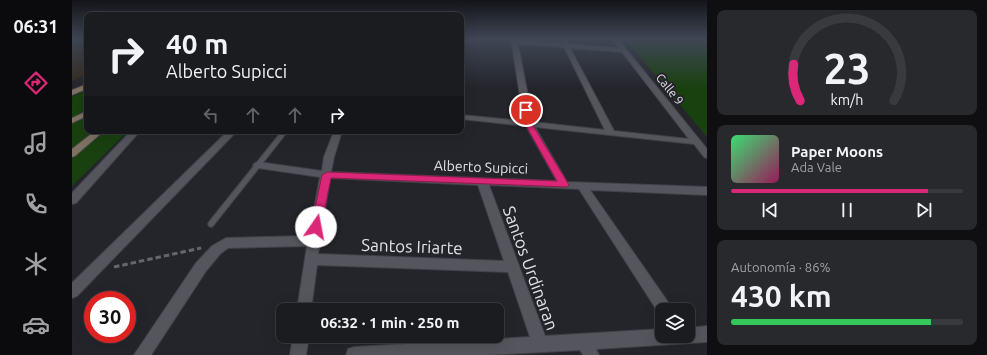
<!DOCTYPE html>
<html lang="es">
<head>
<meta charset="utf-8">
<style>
  body { margin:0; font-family:Ubuntu,sans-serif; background:#28292d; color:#f1f3f6; height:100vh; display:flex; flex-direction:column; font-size:15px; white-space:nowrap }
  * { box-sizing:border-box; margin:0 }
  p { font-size:13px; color:#a0a1a5 }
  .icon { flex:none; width:22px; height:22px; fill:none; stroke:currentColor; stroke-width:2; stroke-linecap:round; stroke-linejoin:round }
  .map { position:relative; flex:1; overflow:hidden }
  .drawer { display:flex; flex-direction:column; gap:10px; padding:10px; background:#0f0f12; width:280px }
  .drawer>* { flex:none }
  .guide { position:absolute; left:12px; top:12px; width:380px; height:122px; border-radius:8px; box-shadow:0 4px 16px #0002,0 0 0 1px #393a3e; background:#1b1c20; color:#f1f3f6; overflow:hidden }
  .buttons { position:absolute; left:583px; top:303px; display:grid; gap:8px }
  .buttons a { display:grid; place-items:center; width:40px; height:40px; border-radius:8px; background:#1b1c20; box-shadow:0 4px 16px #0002,0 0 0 1px #393a3e; font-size:20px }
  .speed { position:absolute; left:12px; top:291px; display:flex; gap:8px; font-size:20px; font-weight:700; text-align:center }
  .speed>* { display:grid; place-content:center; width:52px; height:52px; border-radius:50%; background:#1b1c20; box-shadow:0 4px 16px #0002,0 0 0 1px #393a3e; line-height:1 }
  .speed .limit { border:6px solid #d22; background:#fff; color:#111 }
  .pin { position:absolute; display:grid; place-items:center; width:34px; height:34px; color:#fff; margin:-17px; border:2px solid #fff; border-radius:50%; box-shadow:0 1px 4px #0007 }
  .me { position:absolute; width:44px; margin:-22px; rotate:12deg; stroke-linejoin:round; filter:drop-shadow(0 0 3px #0008) }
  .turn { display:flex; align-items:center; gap:14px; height:84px; padding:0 16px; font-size:18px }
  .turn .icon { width:52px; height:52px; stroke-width:2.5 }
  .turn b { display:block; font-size:28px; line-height:34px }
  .lanes { display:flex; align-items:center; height:38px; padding:0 16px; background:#0003; justify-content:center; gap:20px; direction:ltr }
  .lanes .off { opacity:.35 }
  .big { font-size:30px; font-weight:700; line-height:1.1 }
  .drawer .widget { flex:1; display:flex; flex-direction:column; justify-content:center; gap:6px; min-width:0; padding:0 14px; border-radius:8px; background:#28292d }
  .drawer .dial { align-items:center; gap:0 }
  .dial svg { height:104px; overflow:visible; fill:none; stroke:#393a3e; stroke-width:7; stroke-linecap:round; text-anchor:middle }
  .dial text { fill:#f1f3f6; stroke:none }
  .song { display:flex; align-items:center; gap:12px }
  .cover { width:48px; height:48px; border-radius:6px; background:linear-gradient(135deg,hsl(140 70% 55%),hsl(330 70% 35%)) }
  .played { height:4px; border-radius:2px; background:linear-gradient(90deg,#db2777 85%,#393a3e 85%) }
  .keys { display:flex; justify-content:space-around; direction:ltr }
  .charge { height:6px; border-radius:3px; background:linear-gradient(90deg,#34c759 86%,#393a3e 0) }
  .trip { position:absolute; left:204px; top:303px; width:228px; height:40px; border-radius:8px; background:#1b1c20; box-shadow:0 4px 16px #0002,0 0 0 1px #393a3e; font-weight:700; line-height:40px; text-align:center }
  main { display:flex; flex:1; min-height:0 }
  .menu { display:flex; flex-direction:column; width:72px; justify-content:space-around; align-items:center; background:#0b0b0d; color:#a0a1a5 }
  .menu .icon { width:28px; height:28px }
  .menu .on { color:#db2777 }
  .menu b { font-size:18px; color:#f1f3f6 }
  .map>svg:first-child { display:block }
</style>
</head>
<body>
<main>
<nav class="menu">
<b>06:31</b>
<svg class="icon on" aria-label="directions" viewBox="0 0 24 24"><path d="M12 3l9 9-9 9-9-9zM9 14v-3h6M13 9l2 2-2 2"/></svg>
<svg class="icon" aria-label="music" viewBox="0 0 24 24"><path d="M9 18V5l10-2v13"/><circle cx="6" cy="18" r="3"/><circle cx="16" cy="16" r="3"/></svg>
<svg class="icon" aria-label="phone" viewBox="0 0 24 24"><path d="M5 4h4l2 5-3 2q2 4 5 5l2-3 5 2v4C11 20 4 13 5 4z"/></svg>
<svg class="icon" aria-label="climate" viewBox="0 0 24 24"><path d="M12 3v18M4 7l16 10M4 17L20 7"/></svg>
<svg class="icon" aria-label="car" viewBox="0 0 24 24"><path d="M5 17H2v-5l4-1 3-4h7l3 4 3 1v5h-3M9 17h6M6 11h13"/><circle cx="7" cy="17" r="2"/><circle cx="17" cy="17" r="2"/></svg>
</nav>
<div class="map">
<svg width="635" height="355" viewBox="0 0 635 355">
  <rect width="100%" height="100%" fill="#24252b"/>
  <path fill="#342b1b" d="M15 41V74L0 81V45Z"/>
  <g fill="#19410f">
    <path d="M553 39H635V137Z"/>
    <path d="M15 90V110L0 118V97Z"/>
    <path d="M15 116V131H22L0 149V124Z"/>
    <path d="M34 131H56L0 186V159Z"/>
  </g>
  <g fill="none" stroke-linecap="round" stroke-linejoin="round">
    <defs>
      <path id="lane" d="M210 131H216L141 226 139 227 137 226 136 224 137 222Z"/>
      <g id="street">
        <path d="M396 39H404L389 44V40Z"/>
        <path d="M439 39 491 44 488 39H494L496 44 547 48 540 39H546L635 149V158L632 157 622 144 463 127 495 182 635 187V195L518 190 598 305 600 310H590V316L588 315 507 189 417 185 473 336 590 329V336H616V328L635 326V342L524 349 527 355H511L508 350 416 355H274L276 349 282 347 458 337 436 272 245 265 239 310H225L235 246 156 248 148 254 134 271 79 355H62L124 263 140 246 154 238 237 236 248 177 186 168 183 167 181 165 183 163 186 162 250 171 252 157 262 131H270L262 157 259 172 485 181 454 126 389 119V115L452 121ZM446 44 492 47 533 130 461 122ZM498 48 550 52 617 139 542 131ZM258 178 406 185 432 261 246 254Z"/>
        <path d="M59 131H68L4 203 0 204V193Z"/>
        <path d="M156 131H165L5 296 0 298V283Z"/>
        <path d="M221 336H237L234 355H218Z"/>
      </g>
      <g id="secondary">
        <path d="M15 84V89L0 95V90Z"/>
        <path d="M15 111V116L0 123V118Z"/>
        <path d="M23 131H32L3 156 0 157V149Z"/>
      </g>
    </defs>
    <use href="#lane" stroke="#404146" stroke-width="2"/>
    <use href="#street" stroke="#404146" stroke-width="2"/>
    <use href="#secondary" stroke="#404146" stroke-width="2"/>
    <path stroke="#66676c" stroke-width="3" stroke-dasharray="5.5 3" stroke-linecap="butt" d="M42 267 129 248"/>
    <use href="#lane" fill="#55565d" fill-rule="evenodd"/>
    <use href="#street" fill="#55565d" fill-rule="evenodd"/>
    <use href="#secondary" fill="#7e7363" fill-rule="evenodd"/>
  </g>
  <linearGradient id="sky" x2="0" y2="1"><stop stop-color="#141418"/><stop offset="0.44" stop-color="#3f4655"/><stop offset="1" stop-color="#3f4655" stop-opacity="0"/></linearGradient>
  <rect width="635" height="88" fill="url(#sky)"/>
  <path fill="#db2777" stroke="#8e194d" d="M454 108 458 110 460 124 497 185 495 187 259 178 249 227 248 230H240L239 227 250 175 255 172 485 181 453 124 451 110Z"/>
  <g text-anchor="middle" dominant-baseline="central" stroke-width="4" stroke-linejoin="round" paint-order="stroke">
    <g font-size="12" fill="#e1e2e6" stroke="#24252b">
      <text transform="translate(598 89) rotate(51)">Calle 9</text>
    </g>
    <g font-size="14" fill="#e1e2e6" stroke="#24252b">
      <text transform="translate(409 167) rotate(2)">Alberto Supicci</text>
    </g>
    <g font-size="17" fill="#e1e2e6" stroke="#24252b">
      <text transform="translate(340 246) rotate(2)">Santos Iriarte</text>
      <text transform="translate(459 268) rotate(70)">Santos Urdinaran</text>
    </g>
  </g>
</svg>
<div class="buttons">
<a><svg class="icon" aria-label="layers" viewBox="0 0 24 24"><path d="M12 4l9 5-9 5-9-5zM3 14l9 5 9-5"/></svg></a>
</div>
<div class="speed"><div class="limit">30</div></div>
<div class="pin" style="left:454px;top:110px;background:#d93025"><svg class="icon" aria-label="arrive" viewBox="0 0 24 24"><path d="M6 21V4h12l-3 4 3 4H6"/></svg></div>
<svg class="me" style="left:244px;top:227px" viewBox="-20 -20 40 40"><circle r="19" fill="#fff"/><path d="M0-13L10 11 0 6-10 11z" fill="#db2777"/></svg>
<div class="trip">06:32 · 1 min · 250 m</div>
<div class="guide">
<div class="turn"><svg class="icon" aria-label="right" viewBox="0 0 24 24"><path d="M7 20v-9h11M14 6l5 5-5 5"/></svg><div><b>40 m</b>Alberto Supicci</div></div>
<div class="lanes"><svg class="icon off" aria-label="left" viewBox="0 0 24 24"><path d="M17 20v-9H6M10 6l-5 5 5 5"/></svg><svg class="icon off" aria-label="ahead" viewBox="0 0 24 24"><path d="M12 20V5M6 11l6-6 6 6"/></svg><svg class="icon off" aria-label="ahead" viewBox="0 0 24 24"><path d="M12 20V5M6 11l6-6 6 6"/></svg><svg class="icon" aria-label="right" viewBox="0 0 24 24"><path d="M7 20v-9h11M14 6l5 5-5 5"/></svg></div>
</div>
</div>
<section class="drawer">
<div class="widget dial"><svg viewBox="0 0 100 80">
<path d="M14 69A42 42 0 1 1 86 69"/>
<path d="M14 69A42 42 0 0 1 9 41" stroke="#db2777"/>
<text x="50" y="56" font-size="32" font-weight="700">23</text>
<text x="50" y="72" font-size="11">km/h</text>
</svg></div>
<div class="widget">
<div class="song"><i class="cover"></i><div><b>Paper Moons</b><p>Ada Vale</p></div></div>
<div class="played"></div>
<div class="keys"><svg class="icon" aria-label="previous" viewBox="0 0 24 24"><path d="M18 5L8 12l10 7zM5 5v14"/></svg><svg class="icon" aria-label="pause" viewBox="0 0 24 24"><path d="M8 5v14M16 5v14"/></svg><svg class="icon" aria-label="next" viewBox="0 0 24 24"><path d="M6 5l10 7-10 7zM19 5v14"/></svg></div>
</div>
<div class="widget"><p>Autonomía · 86%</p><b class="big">430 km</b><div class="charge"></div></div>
</section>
</main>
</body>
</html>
